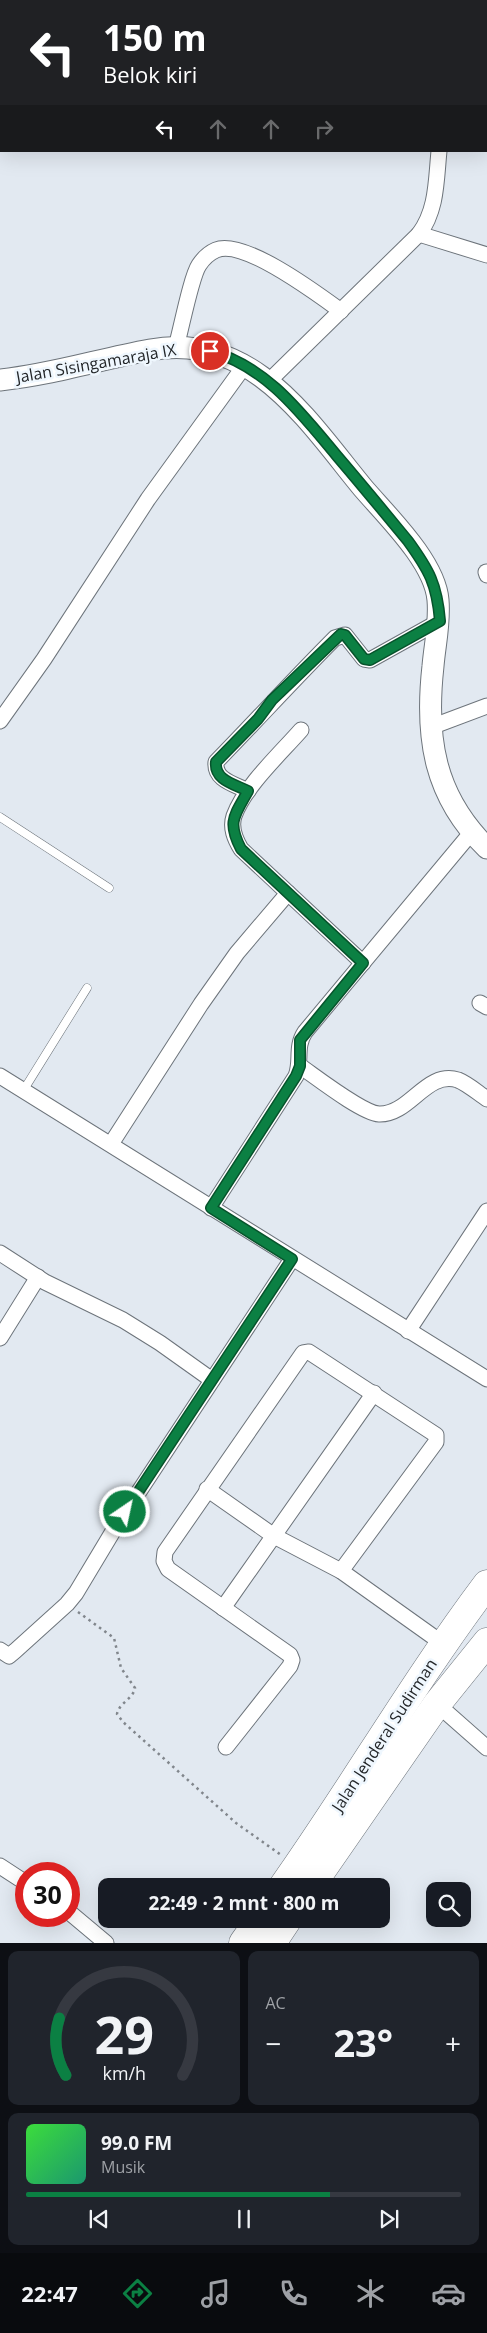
<!DOCTYPE html>
<html lang="id">
<head>
<meta charset="utf-8">
<style>
  body { margin:0; font-family:"Open Sans",sans-serif; background:#20242c; color:#f1f3f6; height:100vh; display:flex; flex-direction:column; font-size:19px; white-space:nowrap }
  * { box-sizing:border-box; margin:0 }
  p { font-size:16px; color:#9ea1a6 }
  .icon { flex:none; width:28px; height:28px; fill:none; stroke:currentColor; stroke-width:2; stroke-linecap:round; stroke-linejoin:round }
  .map { position:relative; height:1943px; overflow:hidden }
  .panel { display:flex; flex-direction:column; gap:8px; padding:8px; background:#0d0f14; flex:1 }
  .panel>* { flex:none }
  .guide { position:absolute; left:0px; top:0px; width:488px; height:152px; box-shadow:0 5px 20px #0002; background:#202124; color:#fff; overflow:hidden }
  .fabs { position:absolute; left:426px; top:1882px; display:grid; gap:10px }
  .fabs a { display:grid; place-items:center; width:45px; height:45px; border-radius:10px; background:#171b24; box-shadow:0 5px 20px #0002; font-size:25px }
  .speed { position:absolute; left:15px; top:1862px; display:flex; gap:10px; font-size:25px; font-weight:700; text-align:center }
  .speed>* { display:grid; place-content:center; width:65px; height:65px; border-radius:50%; background:#171b24; box-shadow:0 5px 20px #0002; line-height:1 }
  .speed .limit { border:8px solid #d22; background:#fff; color:#111 }
  .pin { position:absolute; display:grid; place-items:center; width:42px; height:42px; color:#fff; margin:-21px; border:2px solid #fff; border-radius:50%; box-shadow:0 1px 5px #0007 }
  .me { position:absolute; width:55px; margin:-28px; rotate:34deg; stroke-linejoin:round; filter:drop-shadow(0 0 4px #0008) }
  .turn { display:flex; align-items:center; gap:18px; height:105px; padding:0 20px; font-size:22px }
  .turn .icon { width:65px; height:65px; stroke-width:2.5 }
  .turn b { display:block; font-size:35px; line-height:42px }
  .lanes { display:flex; align-items:center; height:48px; padding:0 20px; background:#0003; justify-content:center; gap:25px; direction:ltr }
  .lanes .off { opacity:.35 }
  .big { font-size:38px; font-weight:700; line-height:1.1 }
  .panel .tile { flex:1; display:flex; flex-direction:column; justify-content:center; gap:8px; min-width:0; padding:0 18px; border-radius:10px; background:#20242c }
  .panel .dial { align-items:center; gap:0 }
  .dial svg { height:130px; overflow:visible; fill:none; stroke:#363941; stroke-width:7; stroke-linecap:round; text-anchor:middle }
  .dial text { fill:#f1f3f6; stroke:none }
  .song { display:flex; align-items:center; gap:15px }
  .cover { width:60px; height:60px; border-radius:8px; background:linear-gradient(135deg,hsl(120 70% 55%),hsl(160 70% 35%)) }
  .played { height:5px; border-radius:2px; background:linear-gradient(90deg,#0b8043 70%,#363941 70%) }
  .keys { display:flex; justify-content:space-around; direction:ltr }
  .heat { display:flex; justify-content:space-between; align-items:center; font-size:28px; direction:ltr }
  .panel .tiles { flex:1; display:grid; gap:8px; grid-template-columns:1fr 1fr }
  .tile:last-child { grid-column:span 2 }
  .trip { position:absolute; left:98px; top:1878px; width:292px; height:50px; border-radius:10px; background:#171b24; box-shadow:0 5px 20px #0002; font-weight:700; line-height:50px; text-align:center }
  .tab-bar { display:flex; height:80px; justify-content:space-around; align-items:center; background:#090b0e; color:#9ea1a6 }
  .tab-bar .icon { width:35px; height:35px }
  .tab-bar .on { color:#0b8043 }
  .tab-bar b { font-size:22px; color:#f1f3f6 }
  .map>svg:first-child { display:block }
</style>
</head>
<body>
<div class="map">
<svg width="487" height="1943" viewBox="0 0 487 1943">
  <rect width="100%" height="100%" fill="#e2e9f1"/>
  <g fill="none" stroke-linecap="round" stroke-linejoin="round">
    <defs>
      <g id="lane">
        <path d="M0 817 109 888"/>
        <path d="M23 1091 87 988"/>
      </g>
      <g id="street">
        <path d="M486 35 487 34"/>
        <path d="M419 234 487 255"/>
        <path d="M176 347C181 330 191 277 199 265 203 259 209 253 216 250 243 238 319 295 341 311"/>
        <path d="M269 381 419 234C437 210 436 181 439 151"/>
        <path d="M486 572 487 575"/>
        <path d="M0 721 44 659 148 499 245 365"/>
        <path d="M431 727 487 706"/>
        <path d="M301 730C280 754 245 786 234 816 230 828 235 839 241 849L363 963"/>
        <path d="M248 791C234 784 214 780 216 762 256 721 294 679 335 638L345 635 364 659 370 660 440 621"/>
        <path d="M480 1003 487 1007"/>
        <path d="M300 1066C316 1077 362 1113 379 1114 410 1115 426 1070 458 1080 468 1084 478 1093 487 1099"/>
        <path d="M0 1076 487 1379"/>
        <path d="M111 1144 201 1004 237 953 288 893"/>
        <path d="M211 1208 296 1076C302 1061 295 1047 305 1032L471 833"/>
        <path d="M0 1253 45 1282 123 1320 160 1343 212 1380"/>
        <path d="M408 1331 487 1211"/>
        <path d="M0 1338 38 1277"/>
        <path d="M207 1489 274 1536 341 1571 442 1643"/>
        <path d="M223 1608 374 1393"/>
        <path d="M0 1650 9 1656 15 1651 67 1604 76 1593 115 1528 292 1259"/>
        <path d="M437 1704 487 1748"/>
        <path d="M226 1747 290 1666 292 1660 290 1655 168 1569 164 1561 165 1552 303 1353 309 1352 436 1435V1442L341 1571"/>
        <path d="M0 1866 26 1883"/>
        <path d="M69 1912 106 1943"/>
      </g>
      <path id="secondary" d="M0 380C51 375 100 359 150 350 252 331 307 420 363 488 387 516 435 562 438 600 440 623 435 643 433 666 425 738 434 796 487 848"/>
      <g id="highway">
        <path d="M283 1886C353 1787 414 1681 487 1584"/>
        <path d="M311 1886 437 1704 487 1642"/>
        <path d="M243 1943 260 1919"/>
        <path d="M272 1943 288 1919"/>
      </g>
    </defs>
    <use href="#lane" stroke="#6d747b" stroke-width="9"/>
    <use href="#street" stroke="#6d747b" stroke-width="17"/>
    <use href="#secondary" stroke="#6d747b" stroke-width="23"/>
    <use href="#highway" stroke="#6d747b" stroke-width="29"/>
    <path stroke="#81868c" stroke-width="2.5" stroke-dasharray="2.5 4" stroke-linecap="butt" d="M78 1612 114 1638 121 1668 135 1688C133 1699 119 1703 117 1714L123 1722 236 1823 281 1855"/>
    <use href="#lane" stroke="#fff" stroke-width="8"/>
    <use href="#street" stroke="#fff" stroke-width="15"/>
    <use href="#secondary" stroke="#fff" stroke-width="21"/>
    <use href="#highway" stroke="#fff" stroke-width="28"/>
  </g>
  <g fill="none" stroke-linecap="round" stroke-linejoin="round">
    <defs>
      <path id="route" d="M125 1512 292 1259 211 1208 296 1076 300 1066V1040L363 963 241 849C227 822 234 816 248 791 234 784 214 780 216 762L258 719 272 700 341 634 345 635 364 659 370 660 440 621C437 584 429 570 408 541 384 512 361 484 337 456 301 413 266 366 210 351"/>
    </defs>
    <use href="#route" stroke="#07532c" stroke-width="12"/>
    <use href="#route" stroke="#0b8043" stroke-width="9"/>
  </g>
  <g text-anchor="middle" dominant-baseline="central" stroke-width="5" stroke-linejoin="round" paint-order="stroke">
    <g font-size="16" fill="#232629" stroke="#eff7fe">
      <text transform="translate(96 363) rotate(-10)">Jalan Sisingamaraja IX</text>
      <text transform="translate(384 1735) rotate(-57)">Jalan Jenderal Sudirman</text>
    </g>
  </g>
</svg>
<div class="fabs">
<a><svg class="icon" aria-label="search" viewBox="0 0 24 24"><circle cx="10" cy="10" r="6"/><path d="M15 15l6 6"/></svg></a>
</div>
<div class="speed"><div class="limit">30</div></div>
<div class="pin" style="left:210px;top:351px;background:#d93025"><svg class="icon" aria-label="arrive" viewBox="0 0 24 24"><path d="M6 21V4h12l-3 4 3 4H6"/></svg></div>
<svg class="me" style="left:125px;top:1512px" viewBox="-20 -20 40 40"><circle r="17" fill="#0b8043" stroke="#fff" stroke-width="3"/><path d="M0-11L8 9 0 5-8 9z" fill="#fff"/></svg>
<div class="trip">22:49 · 2 mnt · 800 m</div>
<div class="guide">
<div class="turn"><svg class="icon" aria-label="left" viewBox="0 0 24 24"><path d="M17 20v-9H6M10 6l-5 5 5 5"/></svg><div><b>150 m</b>Belok kiri</div></div>
<div class="lanes"><svg class="icon" aria-label="left" viewBox="0 0 24 24"><path d="M17 20v-9H6M10 6l-5 5 5 5"/></svg><svg class="icon off" aria-label="ahead" viewBox="0 0 24 24"><path d="M12 20V5M6 11l6-6 6 6"/></svg><svg class="icon off" aria-label="ahead" viewBox="0 0 24 24"><path d="M12 20V5M6 11l6-6 6 6"/></svg><svg class="icon off" aria-label="right" viewBox="0 0 24 24"><path d="M7 20v-9h11M14 6l5 5-5 5"/></svg></div>
</div>
</div>
<section class="panel">
<div class="tiles">
<div class="tile dial"><svg viewBox="0 0 100 80">
<path d="M14 69A42 42 0 1 1 86 69"/>
<path d="M14 69A42 42 0 0 1 10 34" stroke="#0b8043"/>
<text x="50" y="56" font-size="32" font-weight="700">29</text>
<text x="50" y="72" font-size="11">km/h</text>
</svg></div>
<div class="tile"><p>AC</p>
<div class="heat"><a>−</a><b class="big">23°</b><a>+</a></div>
</div>
<div class="tile">
<div class="song"><i class="cover"></i><div><b>99.0 FM</b><p>Musik</p></div></div>
<div class="played"></div>
<div class="keys"><svg class="icon" aria-label="previous" viewBox="0 0 24 24"><path d="M18 5L8 12l10 7zM5 5v14"/></svg><svg class="icon" aria-label="pause" viewBox="0 0 24 24"><path d="M8 5v14M16 5v14"/></svg><svg class="icon" aria-label="next" viewBox="0 0 24 24"><path d="M6 5l10 7-10 7zM19 5v14"/></svg></div>
</div>
</div>
</section>
<nav class="tab-bar">
<b>22:47</b>
<svg class="icon on" aria-label="directions" viewBox="0 0 24 24"><path d="M12 3l9 9-9 9-9-9zM9 14v-3h6M13 9l2 2-2 2"/></svg>
<svg class="icon" aria-label="music" viewBox="0 0 24 24"><path d="M9 18V5l10-2v13"/><circle cx="6" cy="18" r="3"/><circle cx="16" cy="16" r="3"/></svg>
<svg class="icon" aria-label="phone" viewBox="0 0 24 24"><path d="M5 4h4l2 5-3 2q2 4 5 5l2-3 5 2v4C11 20 4 13 5 4z"/></svg>
<svg class="icon" aria-label="climate" viewBox="0 0 24 24"><path d="M12 3v18M4 7l16 10M4 17L20 7"/></svg>
<svg class="icon" aria-label="car" viewBox="0 0 24 24"><path d="M5 17H2v-5l4-1 3-4h7l3 4 3 1v5h-3M9 17h6M6 11h13"/><circle cx="7" cy="17" r="2"/><circle cx="17" cy="17" r="2"/></svg>
</nav>
</body>
</html>
